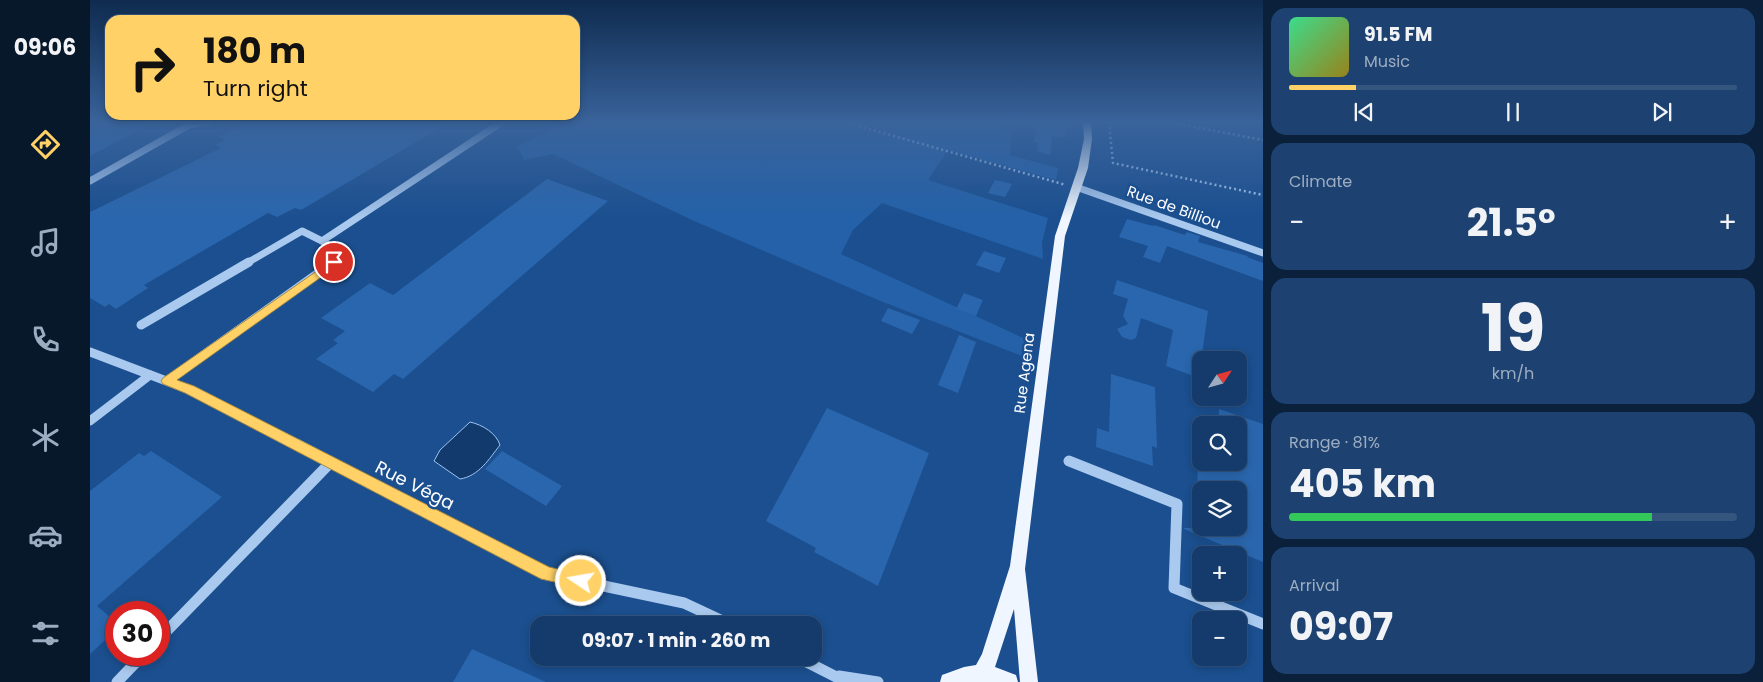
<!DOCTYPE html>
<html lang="en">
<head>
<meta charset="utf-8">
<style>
  body { margin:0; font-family:Poppins,sans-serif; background:#1d4271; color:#f1f3f6; height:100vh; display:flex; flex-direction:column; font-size:19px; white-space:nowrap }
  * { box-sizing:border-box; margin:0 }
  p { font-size:16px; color:#9dadc1 }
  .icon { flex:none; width:28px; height:28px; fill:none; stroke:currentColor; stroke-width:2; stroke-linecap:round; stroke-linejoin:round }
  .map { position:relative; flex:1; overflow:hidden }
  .details { display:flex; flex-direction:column; gap:8px; padding:8px; background:#0b203b; width:500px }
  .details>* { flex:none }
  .guide { position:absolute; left:15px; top:15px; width:475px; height:105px; border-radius:15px; box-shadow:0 2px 8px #0003,0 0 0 1px #33557e; background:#ffd166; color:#111; overflow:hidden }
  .needle { width:32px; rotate:54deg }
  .tools { position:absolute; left:1102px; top:351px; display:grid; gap:10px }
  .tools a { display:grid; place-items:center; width:55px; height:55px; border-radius:10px; background:#143b6b; box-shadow:0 2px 8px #0003,0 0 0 1px #33557e; font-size:25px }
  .speed { position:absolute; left:15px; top:601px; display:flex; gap:10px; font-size:25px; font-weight:700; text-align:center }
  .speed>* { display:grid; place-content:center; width:65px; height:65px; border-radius:50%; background:#143b6b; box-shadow:0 2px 8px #0003,0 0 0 1px #33557e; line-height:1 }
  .speed .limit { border:8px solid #d22; background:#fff; color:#111 }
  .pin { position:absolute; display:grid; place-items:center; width:42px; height:42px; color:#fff; margin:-21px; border:2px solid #fff; border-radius:50%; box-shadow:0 1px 5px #0007 }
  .me { position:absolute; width:55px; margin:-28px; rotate:282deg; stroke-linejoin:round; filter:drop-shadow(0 0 4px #0008) }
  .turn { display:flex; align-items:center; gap:18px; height:105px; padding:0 15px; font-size:22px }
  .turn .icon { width:65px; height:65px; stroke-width:2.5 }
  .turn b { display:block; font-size:35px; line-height:42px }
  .big { font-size:38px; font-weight:700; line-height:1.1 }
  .details .tile { flex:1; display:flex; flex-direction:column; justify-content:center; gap:8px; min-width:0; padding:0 18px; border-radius:15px; background:#1d4271 }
  .details .dial { align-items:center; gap:0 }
  .dial b { font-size:65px; line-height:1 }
  .song { display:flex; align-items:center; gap:15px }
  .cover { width:60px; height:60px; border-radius:8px; background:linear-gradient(135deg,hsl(150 70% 55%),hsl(50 70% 35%)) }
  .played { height:5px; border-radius:2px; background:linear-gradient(90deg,#ffd166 15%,#33557e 15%) }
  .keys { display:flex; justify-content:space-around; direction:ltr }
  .heat { display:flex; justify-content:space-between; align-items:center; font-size:28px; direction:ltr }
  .charge { height:8px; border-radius:4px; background:linear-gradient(90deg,#34c759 81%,#33557e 0) }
  .trip { position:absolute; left:440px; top:616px; width:292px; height:50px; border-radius:15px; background:#143b6b; box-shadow:0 2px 8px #0003,0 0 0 1px #33557e; font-weight:700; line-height:50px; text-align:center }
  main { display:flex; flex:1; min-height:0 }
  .dock { display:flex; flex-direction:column; width:90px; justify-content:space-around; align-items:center; background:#08182b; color:#9dadc1 }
  .dock .icon { width:35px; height:35px }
  .dock .selected { color:#ffd166 }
  .dock b { font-size:22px; color:#f1f3f6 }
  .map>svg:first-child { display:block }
</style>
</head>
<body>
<main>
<nav class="dock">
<b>09:06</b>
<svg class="icon selected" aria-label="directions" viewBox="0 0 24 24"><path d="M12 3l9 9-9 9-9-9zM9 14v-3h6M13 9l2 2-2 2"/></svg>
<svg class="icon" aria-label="music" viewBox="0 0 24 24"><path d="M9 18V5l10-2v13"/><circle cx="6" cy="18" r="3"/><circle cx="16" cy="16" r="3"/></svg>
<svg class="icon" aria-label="phone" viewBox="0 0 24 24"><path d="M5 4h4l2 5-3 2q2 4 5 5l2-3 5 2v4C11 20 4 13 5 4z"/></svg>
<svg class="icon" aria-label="climate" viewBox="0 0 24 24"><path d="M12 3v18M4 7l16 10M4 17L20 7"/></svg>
<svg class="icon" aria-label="car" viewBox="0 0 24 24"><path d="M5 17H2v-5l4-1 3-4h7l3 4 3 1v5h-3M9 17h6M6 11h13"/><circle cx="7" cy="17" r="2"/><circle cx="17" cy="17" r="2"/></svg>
<svg class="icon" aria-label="filters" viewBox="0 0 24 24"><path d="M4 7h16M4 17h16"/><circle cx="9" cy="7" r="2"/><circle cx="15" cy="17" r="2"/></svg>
</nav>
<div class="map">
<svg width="1173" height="682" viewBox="0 0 1173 682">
  <rect width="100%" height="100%" fill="#1b4f8f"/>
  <path fill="#2461a8" d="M455 122H896L921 132 920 155 968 168 966 180 858 150 838 180 958 218 952 243 953 259 792 203 763 230 751 254 944 343 937 358 788 300 604 221 463 154 434 160 427 146 459 131Z"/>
  <path fill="#123a6d" stroke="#9cc4f0" d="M380 422C393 425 406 433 410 445 399 459 389 476 370 479L344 461 350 450Z"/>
  <g fill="#2a66ad">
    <path d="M0 122H64L0 156Z"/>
    <path d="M158 122H360L211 210 205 208 187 217 178 213 54 285 58 288 26 309 19 304 15 307 0 298V212L131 148 125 145 135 140 128 137Z"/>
    <path d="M959 122H976L975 138 962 136 960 155 947 151 948 143 944 142 947 125 958 127Z"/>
    <path d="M457 179 518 201 313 379 304 374 283 392 226 359 248 343 243 340 255 331 231 318 280 283 303 295Z"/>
    <path d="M905 180 922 184 915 197 898 193Z"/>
    <path d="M1037 219 1063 226 1064 225 1095 235 1097 232 1110 236 1108 242 1158 256 1157 257 1173 263V281L1077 246 1070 263 1053 257 1058 246 1029 237Z"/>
    <path d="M894 251 916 258 909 273 886 265Z"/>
    <path d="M1027 280 1118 311 1109 378 1076 366 1083 330 1051 318 1046 338 1041 340 1032 337 1027 329 1038 324 1033 316 1038 299 1023 294Z"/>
    <path d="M874 293 893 300 886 316 866 309Z"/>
    <path d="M798 308 830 320 822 334 791 321Z"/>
    <path d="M869 335 886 342 868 393 848 385Z"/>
    <path d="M1021 374 1065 387 1067 448 1062 446 1063 466 1006 447 1007 428 1019 432Z"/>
    <path d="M737 408 839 453 788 586 724 552 726 548 676 521Z"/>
    <path d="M1129 409 1173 424V562L1094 529V528H1149V490H1107L1108 462H1149V425H1129Z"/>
    <path d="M61 451 132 497 7 606 26 622V630L0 654V491L49 453 54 456Z"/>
    <path d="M412 451 472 486 456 506 395 469Z"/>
    <path d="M382 649 456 682H363Z"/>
  </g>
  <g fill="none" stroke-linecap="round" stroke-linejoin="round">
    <g stroke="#a9c9ee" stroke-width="2.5" stroke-dasharray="2 3" stroke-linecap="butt">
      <path d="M755 122 976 185"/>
      <path d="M1019 122 1023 163 1173 195"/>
      <path d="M1079 122 1173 140"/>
    </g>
    <g stroke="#a9c9ee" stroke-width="7">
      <path d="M0 181 99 125 118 122"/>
      <path d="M986 187 1173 253"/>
      <path d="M157 263 212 231 232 241"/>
      <path d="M242 263 244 262V248L232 241 412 122"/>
    </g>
    <g stroke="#a9c9ee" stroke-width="9">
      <path d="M51 325 159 262"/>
      <path d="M0 352 100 390 208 446"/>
      <path d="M77 381 244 262"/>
      <path d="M0 421 60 375"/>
    </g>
    <g stroke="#a9c9ee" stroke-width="11">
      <path d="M206 444 457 574 594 603 641 625"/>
      <path d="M979 461 1087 504 1084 588 1173 624"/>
      <path d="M69 639 241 462"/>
      <path d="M709 658 756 682"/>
      <path d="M749 676 788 682"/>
      <path d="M27 682 53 655"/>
    </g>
    <path fill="#f0f6ff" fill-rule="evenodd" d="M993 122H1001L1002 139 998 168 975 236 935 569 948 682H930L924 609 905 667 926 675 928 682H850L852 675 874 667 886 665 892 654 920 566 965 236 988 168 994 139Z"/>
  </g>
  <linearGradient id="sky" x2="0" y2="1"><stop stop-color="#0f2b4f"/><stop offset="0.56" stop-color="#39639b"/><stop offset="1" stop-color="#39639b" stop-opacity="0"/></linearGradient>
  <rect width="1173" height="218" fill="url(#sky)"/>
  <path fill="#ffd166" stroke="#a68842" d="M244 259 248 260V265L87 380 104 386 459 567 497 576 499 581 497 586 491 588 451 579 95 393 73 384 71 381 73 378Z"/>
  <g text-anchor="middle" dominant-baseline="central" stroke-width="5" stroke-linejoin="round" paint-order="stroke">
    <g font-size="15" fill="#fff" stroke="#1b4f8f">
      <text transform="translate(1084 207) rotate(20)">Rue de Billiou</text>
      <text transform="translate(934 373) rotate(-83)">Rue Agena</text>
    </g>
    <g font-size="18" fill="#fff" stroke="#1b4f8f">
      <text transform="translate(325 485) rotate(27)">Rue Véga</text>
    </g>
  </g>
</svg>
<div class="tools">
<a><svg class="needle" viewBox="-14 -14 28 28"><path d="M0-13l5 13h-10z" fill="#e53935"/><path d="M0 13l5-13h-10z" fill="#9dadc1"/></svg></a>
<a><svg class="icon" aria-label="search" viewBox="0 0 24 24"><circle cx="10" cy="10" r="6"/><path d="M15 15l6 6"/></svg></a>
<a><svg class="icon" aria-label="layers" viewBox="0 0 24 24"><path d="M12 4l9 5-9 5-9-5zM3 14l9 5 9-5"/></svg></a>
<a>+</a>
<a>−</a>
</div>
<div class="speed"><div class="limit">30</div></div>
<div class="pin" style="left:244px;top:262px;background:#d93025"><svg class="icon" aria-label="arrive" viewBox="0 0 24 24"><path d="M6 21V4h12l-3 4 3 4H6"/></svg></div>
<svg class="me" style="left:491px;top:581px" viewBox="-20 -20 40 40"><circle r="17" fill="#ffd166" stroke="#fff" stroke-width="3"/><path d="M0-11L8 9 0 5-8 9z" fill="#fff"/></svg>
<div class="trip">09:07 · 1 min · 260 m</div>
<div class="guide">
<div class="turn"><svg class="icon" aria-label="right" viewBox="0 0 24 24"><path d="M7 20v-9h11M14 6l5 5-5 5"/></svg><div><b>180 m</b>Turn right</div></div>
</div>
</div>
<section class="details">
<div class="tile">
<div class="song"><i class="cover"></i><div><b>91.5 FM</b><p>Music</p></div></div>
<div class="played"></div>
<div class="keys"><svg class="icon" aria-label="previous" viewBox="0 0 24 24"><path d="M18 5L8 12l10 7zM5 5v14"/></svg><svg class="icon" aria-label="pause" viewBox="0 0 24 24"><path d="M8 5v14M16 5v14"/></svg><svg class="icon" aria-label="next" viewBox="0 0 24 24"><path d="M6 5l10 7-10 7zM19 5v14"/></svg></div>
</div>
<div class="tile"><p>Climate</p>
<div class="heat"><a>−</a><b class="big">21.5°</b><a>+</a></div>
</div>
<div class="tile dial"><b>19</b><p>km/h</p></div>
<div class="tile"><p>Range · 81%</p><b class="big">405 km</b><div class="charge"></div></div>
<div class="tile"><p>Arrival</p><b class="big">09:07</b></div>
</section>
</main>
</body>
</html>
